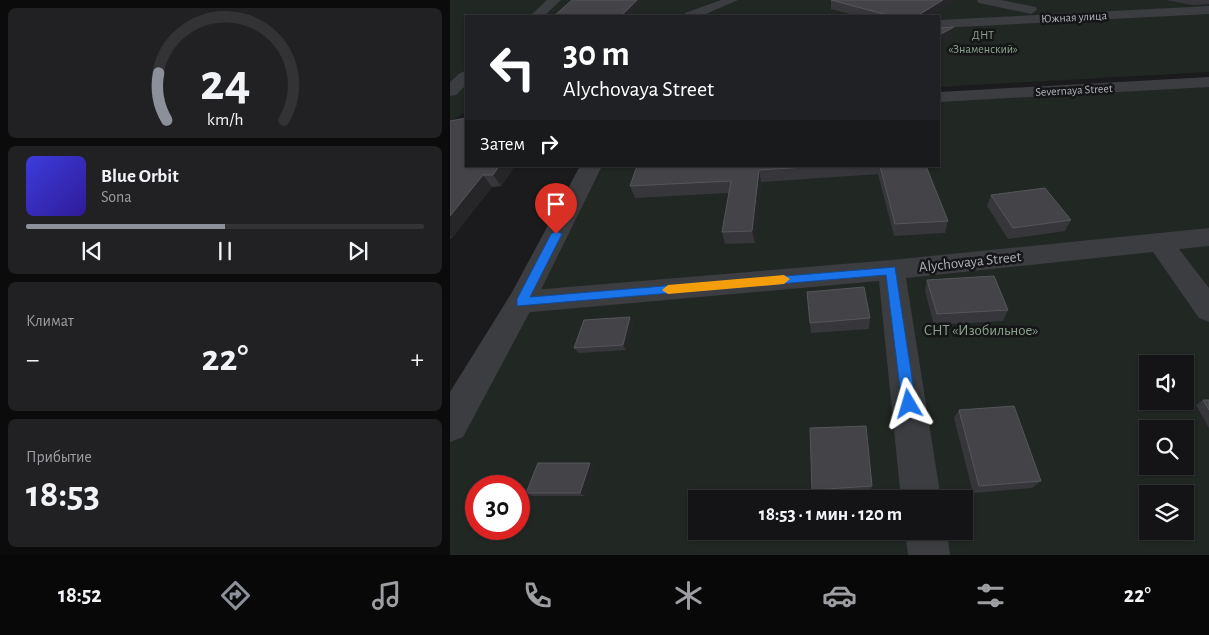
<!DOCTYPE html>
<html lang="ru">
<head>
<meta charset="utf-8">
<style>
  body { margin:0; font-family:"Alegreya Sans",sans-serif; background:#212123; color:#f1f3f6; height:100vh; display:flex; flex-direction:column; font-size:19px; white-space:nowrap }
  * { box-sizing:border-box; margin:0 }
  p { font-size:16px; color:#9d9ea1 }
  .icon { flex:none; width:28px; height:28px; fill:none; stroke:currentColor; stroke-width:2; stroke-linecap:round; stroke-linejoin:round }
  .map { position:relative; flex:1; overflow:hidden }
  .side { display:flex; flex-direction:column; gap:8px; padding:8px; background:#0b0b0c; width:450px }
  .side>* { flex:none }
  .banner { position:absolute; left:15px; top:15px; width:475px; height:152px; border-radius:0px; box-shadow:0 1px 4px #0004,0 0 0 1px #333335; background:#202124; color:#fff; overflow:hidden }
  .controls { position:absolute; left:689px; top:355px; display:grid; gap:10px }
  .controls a { display:grid; place-items:center; width:55px; height:55px; border-radius:0px; background:#141416; box-shadow:0 1px 4px #0004,0 0 0 1px #333335; font-size:25px }
  .speed { position:absolute; left:15px; top:475px; display:flex; gap:10px; font-size:25px; font-weight:700; text-align:center }
  .speed>* { display:grid; place-content:center; width:65px; height:65px; border-radius:50%; background:#141416; box-shadow:0 1px 4px #0004,0 0 0 1px #333335; line-height:1 }
  .speed .limit { border:8px solid #d22; background:#fff; color:#111 }
  .pin { position:absolute; display:grid; place-items:center; width:42px; height:42px; color:#fff; margin:-51px -21px; border-radius:50% 50% 50% 0; rotate:-45deg; box-shadow:0 0 5px #0007 }
  .pin .icon { rotate:45deg }
  .me { position:absolute; width:55px; margin:-28px; rotate:353deg; stroke-linejoin:round; filter:drop-shadow(0 0 4px #0008) }
  .turn { display:flex; align-items:center; gap:18px; height:105px; padding:0 15px; font-size:22px }
  .turn .icon { width:65px; height:65px; stroke-width:2.5 }
  .turn b { display:block; font-size:35px; line-height:42px }
  .then { display:flex; align-items:center; height:48px; padding:0 15px; background:#0003; gap:10px; font-size:19px }
  .big { font-size:38px; font-weight:700; line-height:1.1 }
  .side .tile { flex:1; display:flex; flex-direction:column; justify-content:center; gap:8px; min-width:0; padding:0 18px; border-radius:8px; background:#212123 }
  .side .dial { align-items:center; gap:0 }
  .dial svg { height:130px; overflow:visible; fill:none; stroke:#333335; stroke-width:7; stroke-linecap:round; text-anchor:middle }
  .dial text { fill:#f1f3f6; stroke:none }
  .song { display:flex; align-items:center; gap:15px }
  .cover { width:60px; height:60px; border-radius:8px; background:linear-gradient(135deg,hsl(240 70% 55%),hsl(250 70% 35%)) }
  .played { height:5px; border-radius:2px; background:linear-gradient(90deg,#8c9099 50%,#333335 50%) }
  .keys { display:flex; justify-content:space-around; direction:ltr }
  .heat { display:flex; justify-content:space-between; align-items:center; font-size:28px; direction:ltr }
  .trip { position:absolute; left:238px; top:490px; width:285px; height:50px; border-radius:0px; background:#141416; box-shadow:0 1px 4px #0004,0 0 0 1px #333335; font-weight:700; line-height:50px; text-align:center }
  .menu { display:flex; height:80px; justify-content:space-around; align-items:center; background:#080809; color:#9d9ea1 }
  .menu .icon { width:35px; height:35px }
  .menu .on { color:#8c9099 }
  .menu b { font-size:22px; color:#f1f3f6 }
  main { display:flex; flex:1; min-height:0 }
  .map>svg:first-child { display:block }
</style>
</head>
<body>
<main>
<section class="side">
<div class="tile dial"><svg viewBox="0 0 100 80">
<path d="M14 69A42 42 0 1 1 86 69"/>
<path d="M14 69A42 42 0 0 1 9 40" stroke="#8c9099"/>
<text x="50" y="56" font-size="32" font-weight="700">24</text>
<text x="50" y="72" font-size="11">km/h</text>
</svg></div>
<div class="tile">
<div class="song"><i class="cover"></i><div><b>Blue Orbit</b><p>Sona</p></div></div>
<div class="played"></div>
<div class="keys"><svg class="icon" aria-label="previous" viewBox="0 0 24 24"><path d="M18 5L8 12l10 7zM5 5v14"/></svg><svg class="icon" aria-label="pause" viewBox="0 0 24 24"><path d="M8 5v14M16 5v14"/></svg><svg class="icon" aria-label="next" viewBox="0 0 24 24"><path d="M6 5l10 7-10 7zM19 5v14"/></svg></div>
</div>
<div class="tile"><p>Климат</p>
<div class="heat"><a>−</a><b class="big">22°</b><a>+</a></div>
</div>
<div class="tile"><p>Прибытие</p><b class="big">18:53</b></div>
</section>
<div class="map">
<svg width="759" height="555" viewBox="0 0 759 555">
  <rect width="100%" height="100%" fill="#1b1b1d"/>
  <g fill="#212723" fill-rule="evenodd">
    <path d="M0 0H759V72L489 87V16H16V111L0 122Z"/>
    <path d="M759 82V555H0V425L141 166H489V97ZM698 364H735V401H698ZM698 429H735V466H698ZM26 486H69V529H26ZM698 494H735V531H698ZM246 499H514V531H246Z"/>
  </g>
  <g fill="none" stroke-linecap="round" stroke-linejoin="round">
    <g fill="#3c3d41" fill-rule="evenodd">
      <path d="M97 0H111L94 16H80Z"/>
      <path d="M271 0H288L251 16H233L235 13Z"/>
      <path d="M527 0H551L586 7 587 10 581 14 529 3Z"/>
      <path d="M759 6V14L489 28V20Z"/>
      <path d="M16 71V85L6 95 0 96V82L10 73Z"/>
      <path d="M759 228V246L729 249 759 288V322L749 318 703 252 456 278 491 499H451L429 281 71 313 61 310 57 302 61 294 71 291 441 260Z"/>
      <path d="M455 531H497L500 555H458Z"/>
    </g>
    <g fill="#3c3d41" fill-rule="evenodd">
      <path d="M759 77V87L489 102V92Z"/>
      <path d="M130 166H152L85 302 13 437 0 442V392L61 294Z"/>
    </g>
  </g>
  <g fill="#37373b">
    <path d="M381 0H505L480 16H408L381 9Z"/>
    <path d="M716 0H759V4L743 5Z"/>
    <path d="M0 121 16 166H65L51 186 42 187 2 238H0Z"/>
    <path d="M187 166H476L498 221 495 233 444 236 428 174 311 182 305 243 275 244 272 232 279 193 185 198 180 186Z"/>
    <path d="M541 195 621 220 615 231 558 239 537 206Z"/>
    <path d="M477 280 558 310 553 321 484 325 475 291Z"/>
    <path d="M358 303 420 318 419 329 361 333Z"/>
    <path d="M180 317 183 323 176 350 129 353 124 348Z"/>
    <path d="M753 400H759V428L746 405Z"/>
    <path d="M509 410 591 481 582 488 523 493 504 418Z"/>
    <path d="M145 467 135 496H82L76 493Z"/>
    <path d="M422 486 420 493 363 496 362 490Z"/>
  </g>
  <g fill="#262629">
    <path d="M187 0H193L177 16H171Z"/>
    <path d="M493 0H505L480 16H467Z"/>
    <path d="M504 27 502 39 489 46V35Z"/>
    <path d="M49 166H65L51 186 43 175Z"/>
    <path d="M309 170 311 182 305 243 302 231Z"/>
    <path d="M33 175 42 187 2 238 0 236V216Z"/>
    <path d="M180 317 183 323 176 350 173 345Z"/>
    <path d="M140 463 145 467 135 496 130 493Z"/>
  </g>
  <g fill="#444448" stroke="#55565a">
    <path d="M122 0H187L171 16H104Z"/>
    <path d="M381 0H493L467 16H441Z"/>
    <path d="M504 27 489 35V28Z"/>
    <path d="M16 118V166H49L43 175H33L0 216V121Z"/>
    <path d="M187 166H372L309 170 302 231 272 232 281 181 180 186Z"/>
    <path d="M430 166H476L498 221 445 224Z"/>
    <path d="M595 188 621 220 563 228 541 195Z"/>
    <path d="M544 276 558 310 487 314 477 280Z"/>
    <path d="M414 287 420 318 360 323 357 292Z"/>
    <path d="M180 317 173 345 124 348 134 320Z"/>
    <path d="M753 400H759V410Z"/>
    <path d="M564 406 591 481 529 486 509 410Z"/>
    <path d="M416 426 422 486 362 490 360 428Z"/>
    <path d="M88 463H140L130 493H76Z"/>
  </g>
  <path fill="#1a73e8" stroke="#114b97" d="M106 231 112 234 80 297 445 267 466 404 464 408 459 410 454 408 452 404 436 275 67 306V299L101 234Z"/>
  <path fill="#f59e0b" d="M334 275 340 279 334 284 218 294 212 290 218 285Z"/>
  <g text-anchor="middle" dominant-baseline="central" stroke-width="5" stroke-linejoin="round" paint-order="stroke">
    <g font-size="12" fill="#afb2ba" stroke="#161618">
      <text transform="translate(624 17) rotate(-3)">Южная улица</text>
      <text transform="translate(624 90) rotate(-3)">Severnaya Street</text>
    </g>
    <g font-size="12" fill="#89a38c" stroke="#161618">
      <text x="533" y="35">ДНТ<tspan x="533" dy="14">«Знаменский»</tspan></text>
    </g>
    <g font-size="15" fill="#afb2ba" stroke="#161618">
      <text transform="translate(520 262) rotate(-6)">Alychovaya Street</text>
    </g>
    <g font-size="15" fill="#89a38c" stroke="#161618">
      <text x="531" y="330">СНТ «Изобильное»</text>
    </g>
  </g>
</svg>
<div class="controls">
<a><svg class="icon" aria-label="sound" viewBox="0 0 24 24"><path d="M4 9h4l5-4v14l-5-4H4zM17 9q2 3 0 6"/></svg></a>
<a><svg class="icon" aria-label="search" viewBox="0 0 24 24"><circle cx="10" cy="10" r="6"/><path d="M15 15l6 6"/></svg></a>
<a><svg class="icon" aria-label="layers" viewBox="0 0 24 24"><path d="M12 4l9 5-9 5-9-5zM3 14l9 5 9-5"/></svg></a>
</div>
<div class="speed"><div class="limit">30</div></div>
<div class="pin" style="left:106px;top:234px;background:#d93025"><svg class="icon" aria-label="arrive" viewBox="0 0 24 24"><path d="M6 21V4h12l-3 4 3 4H6"/></svg></div>
<svg class="me" style="left:459px;top:404px" viewBox="-20 -20 40 40"><path d="M0-17L14 15 0 8-14 15z" fill="#1a73e8" stroke="#fff" stroke-width="4"/></svg>
<div class="trip">18:53 · 1 мин · 120 m</div>
<div class="banner">
<div class="turn"><svg class="icon" aria-label="left" viewBox="0 0 24 24"><path d="M17 20v-9H6M10 6l-5 5 5 5"/></svg><div><b>30 m</b>Alychovaya Street</div></div>
<div class="then">Затем<svg class="icon" aria-label="right" viewBox="0 0 24 24"><path d="M7 20v-9h11M14 6l5 5-5 5"/></svg></div>
</div>
</div>
</main>
<nav class="menu">
<b>18:52</b>
<svg class="icon on" aria-label="directions" viewBox="0 0 24 24"><path d="M12 3l9 9-9 9-9-9zM9 14v-3h6M13 9l2 2-2 2"/></svg>
<svg class="icon" aria-label="music" viewBox="0 0 24 24"><path d="M9 18V5l10-2v13"/><circle cx="6" cy="18" r="3"/><circle cx="16" cy="16" r="3"/></svg>
<svg class="icon" aria-label="phone" viewBox="0 0 24 24"><path d="M5 4h4l2 5-3 2q2 4 5 5l2-3 5 2v4C11 20 4 13 5 4z"/></svg>
<svg class="icon" aria-label="climate" viewBox="0 0 24 24"><path d="M12 3v18M4 7l16 10M4 17L20 7"/></svg>
<svg class="icon" aria-label="car" viewBox="0 0 24 24"><path d="M5 17H2v-5l4-1 3-4h7l3 4 3 1v5h-3M9 17h6M6 11h13"/><circle cx="7" cy="17" r="2"/><circle cx="17" cy="17" r="2"/></svg>
<svg class="icon" aria-label="filters" viewBox="0 0 24 24"><path d="M4 7h16M4 17h16"/><circle cx="9" cy="7" r="2"/><circle cx="15" cy="17" r="2"/></svg>
<b>22°</b>
</nav>
</body>
</html>
